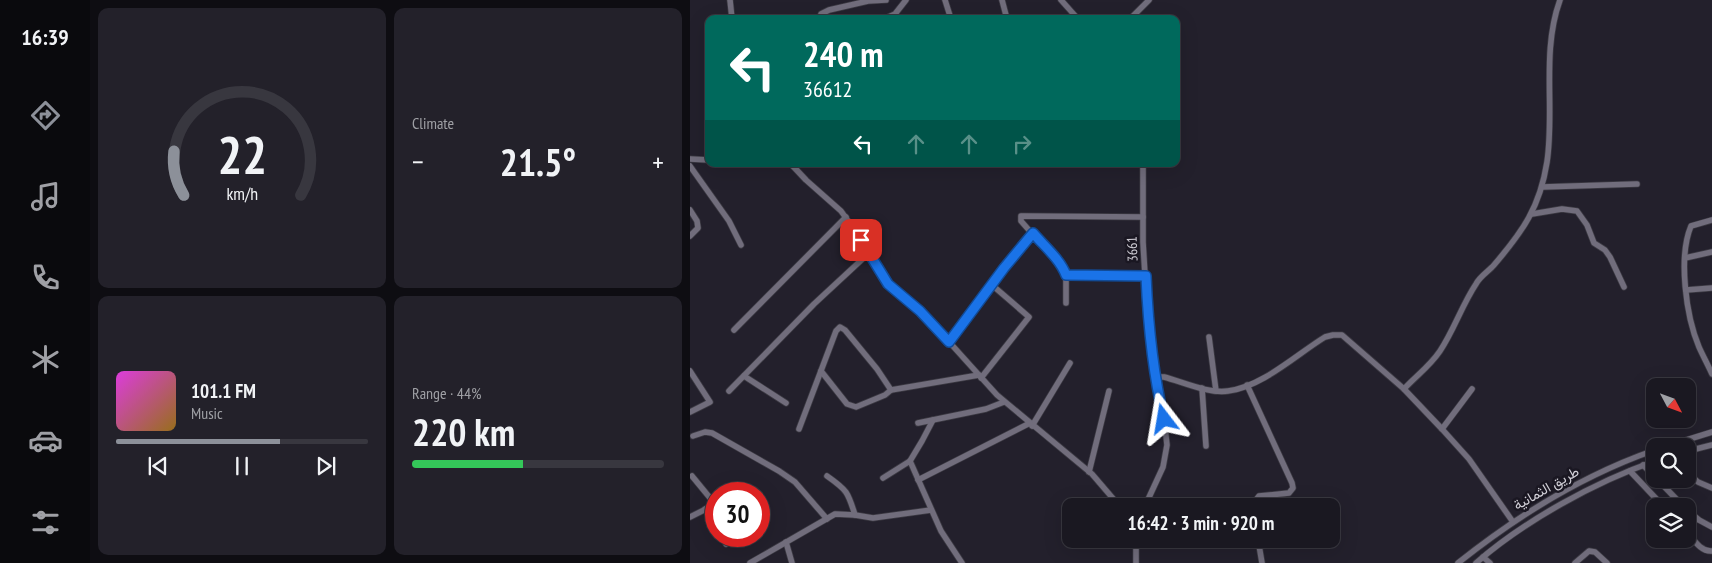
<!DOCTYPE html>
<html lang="en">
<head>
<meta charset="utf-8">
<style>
  body { margin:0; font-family:"PT Sans Narrow",Vazirmatn,sans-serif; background:#23212a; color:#f1f3f6; height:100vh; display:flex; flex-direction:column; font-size:19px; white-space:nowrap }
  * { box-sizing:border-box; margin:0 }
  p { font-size:16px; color:#9fa0a5 }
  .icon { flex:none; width:28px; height:28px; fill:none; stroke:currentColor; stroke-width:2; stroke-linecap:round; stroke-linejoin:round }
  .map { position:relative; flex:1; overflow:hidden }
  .sheet { display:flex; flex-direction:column; gap:8px; padding:8px; background:#0e0d12; width:600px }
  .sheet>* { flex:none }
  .guide { position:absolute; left:15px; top:15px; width:475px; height:152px; border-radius:10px; box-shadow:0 5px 20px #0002,0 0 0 1px #38373f; background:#00695c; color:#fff; overflow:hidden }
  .needle { width:32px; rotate:131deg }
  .fabs { position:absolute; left:956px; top:378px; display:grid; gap:10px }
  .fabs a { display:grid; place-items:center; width:50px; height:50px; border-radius:10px; background:#1a1821; box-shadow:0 5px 20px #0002,0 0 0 1px #38373f; font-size:25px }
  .speed { position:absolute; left:15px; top:482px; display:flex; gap:10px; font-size:25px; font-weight:700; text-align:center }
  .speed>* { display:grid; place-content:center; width:65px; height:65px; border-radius:50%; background:#1a1821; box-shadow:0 5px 20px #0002,0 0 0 1px #38373f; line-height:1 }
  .speed .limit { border:8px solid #d22; background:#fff; color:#111 }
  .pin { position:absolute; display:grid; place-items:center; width:42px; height:42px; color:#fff; margin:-21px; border-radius:10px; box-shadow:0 2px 8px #0006 }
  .me { position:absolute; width:55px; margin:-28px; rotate:346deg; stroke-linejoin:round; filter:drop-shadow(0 0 4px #0008) }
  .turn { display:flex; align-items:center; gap:18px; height:105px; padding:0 15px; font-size:22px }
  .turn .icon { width:65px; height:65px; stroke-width:2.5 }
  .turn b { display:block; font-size:35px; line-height:42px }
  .lanes { display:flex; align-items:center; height:48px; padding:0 15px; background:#0003; justify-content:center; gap:25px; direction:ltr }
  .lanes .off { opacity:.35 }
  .big { font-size:38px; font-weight:800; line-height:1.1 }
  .sheet .card { flex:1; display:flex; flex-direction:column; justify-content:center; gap:8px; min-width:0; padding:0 18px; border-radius:10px; background:#23212a }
  .sheet .dial { align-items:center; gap:0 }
  .dial svg { height:130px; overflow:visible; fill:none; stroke:#38373f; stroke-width:7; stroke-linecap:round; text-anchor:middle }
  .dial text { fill:#f1f3f6; stroke:none }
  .song { display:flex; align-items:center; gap:15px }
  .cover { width:60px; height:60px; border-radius:8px; background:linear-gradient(135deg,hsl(300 70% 55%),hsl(40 70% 35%)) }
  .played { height:5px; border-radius:2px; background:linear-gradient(90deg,#8c9099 65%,#38373f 65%) }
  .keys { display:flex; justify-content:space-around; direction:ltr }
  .heat { display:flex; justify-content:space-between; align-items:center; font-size:28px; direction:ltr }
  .charge { height:8px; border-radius:4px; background:linear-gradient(90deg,#34c759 44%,#38373f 0) }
  .sheet .tiles { flex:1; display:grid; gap:8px; grid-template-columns:repeat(2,1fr) }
  .trip { position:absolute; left:372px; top:498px; width:278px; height:50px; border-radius:10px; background:#1a1821; box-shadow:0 5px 20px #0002,0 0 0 1px #38373f; font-weight:800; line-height:50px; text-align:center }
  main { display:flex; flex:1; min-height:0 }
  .tabs { display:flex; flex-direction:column; width:90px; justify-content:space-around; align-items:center; background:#0a0a0d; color:#9fa0a5 }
  .tabs .icon { width:35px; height:35px }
  .tabs .current { color:#8c9099 }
  .tabs b { font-size:22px; color:#f1f3f6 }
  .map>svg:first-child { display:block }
</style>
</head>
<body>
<main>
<nav class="tabs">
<b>16:39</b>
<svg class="icon current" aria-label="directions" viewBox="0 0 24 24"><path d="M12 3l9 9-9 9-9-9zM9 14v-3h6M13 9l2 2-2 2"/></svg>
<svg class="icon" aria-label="music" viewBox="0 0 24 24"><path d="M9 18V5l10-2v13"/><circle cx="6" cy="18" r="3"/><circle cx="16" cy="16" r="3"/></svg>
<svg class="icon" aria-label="phone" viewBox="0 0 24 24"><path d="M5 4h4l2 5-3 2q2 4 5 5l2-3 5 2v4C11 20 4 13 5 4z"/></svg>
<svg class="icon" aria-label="climate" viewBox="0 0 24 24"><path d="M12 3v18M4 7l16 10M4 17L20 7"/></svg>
<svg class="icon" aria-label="car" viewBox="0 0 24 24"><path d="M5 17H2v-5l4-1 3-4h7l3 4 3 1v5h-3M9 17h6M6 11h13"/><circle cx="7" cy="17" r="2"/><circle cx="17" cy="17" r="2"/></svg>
<svg class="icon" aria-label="filters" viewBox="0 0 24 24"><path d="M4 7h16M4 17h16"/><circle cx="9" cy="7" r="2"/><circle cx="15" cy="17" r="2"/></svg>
</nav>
<section class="sheet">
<div class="tiles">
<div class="card dial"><svg viewBox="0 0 100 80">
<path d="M14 69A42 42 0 1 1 86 69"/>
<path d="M14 69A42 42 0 0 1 8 42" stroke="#8c9099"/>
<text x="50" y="56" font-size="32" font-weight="700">22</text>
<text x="50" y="72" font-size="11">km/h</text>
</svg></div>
<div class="card"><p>Climate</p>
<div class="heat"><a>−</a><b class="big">21.5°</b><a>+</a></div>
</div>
<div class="card">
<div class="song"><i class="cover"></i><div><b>101.1 FM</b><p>Music</p></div></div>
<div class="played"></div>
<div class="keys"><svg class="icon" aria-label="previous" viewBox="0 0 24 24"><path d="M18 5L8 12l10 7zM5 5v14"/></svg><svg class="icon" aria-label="pause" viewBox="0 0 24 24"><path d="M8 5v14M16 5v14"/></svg><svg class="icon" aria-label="next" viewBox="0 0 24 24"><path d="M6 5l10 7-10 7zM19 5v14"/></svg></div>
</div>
<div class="card"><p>Range · 44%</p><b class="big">220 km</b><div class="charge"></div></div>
</div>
</section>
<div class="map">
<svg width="1022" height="563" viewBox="0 0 1022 563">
  <rect width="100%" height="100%" fill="#23202c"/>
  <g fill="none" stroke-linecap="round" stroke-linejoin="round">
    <defs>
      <g id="minor">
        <path d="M40 0 42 19"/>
        <path d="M255 0 261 19"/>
        <path d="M312 0 317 19"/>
        <path d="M371 0 388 19"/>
        <path d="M130 19 131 14 139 10 178 1 196 0"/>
        <path d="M194 19 205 14 216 0"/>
        <path d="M440 19 459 0"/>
        <path d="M0 159 19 160"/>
        <path d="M101 164 116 180 151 211 171 239 198 285 243 324 307 395 402 474 426 502 434 506"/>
        <path d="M453 164V242L457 308 469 395 474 419 477 445 473 467 455 506"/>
        <path d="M0 166 39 221 51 245"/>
        <path d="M852 187 947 184"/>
        <path d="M0 210 7 221 8 228 0 236"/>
        <path d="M842 214 872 209 887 211 897 225 904 243 915 250 920 257 934 287"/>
        <path d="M1022 220 1001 226C988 257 996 316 1009 347 1013 356 1018 365 1022 374"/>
        <path d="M995 258 1022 252"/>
        <path d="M376 275 456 276"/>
        <path d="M996 290 1022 288"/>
        <path d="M376 303V275L373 269 331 221V216L453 217"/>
        <path d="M44 330 156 217"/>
        <path d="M519 337 526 391"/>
        <path d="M259 342 314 268 343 233"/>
        <path d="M0 371 20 402 0 412"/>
        <path d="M131 371 157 404 166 407 195 395 201 390 289 375"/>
        <path d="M54 376 96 403"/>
        <path d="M467 377H474C493 382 519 394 538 391 572 387 607 354 635 337L643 335H652L714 389 752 429 779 459 823 522"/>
        <path d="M291 378 339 317 302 285"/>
        <path d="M557 385 602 483 603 488 599 493 569 496 566 500V506"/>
        <path d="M512 388 516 446"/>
        <path d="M714 389C726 376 740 366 750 351 764 330 772 305 786 284 790 276 799 271 804 265 833 231 850 207 857 162 865 109 851 52 870 0"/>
        <path d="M39 391 124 304 179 253"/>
        <path d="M228 423 296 409 314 402"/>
        <path d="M342 426 380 363"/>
        <path d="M109 429 146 331 150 327 155 330 187 369 201 390"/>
        <path d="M752 429 782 389"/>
        <path d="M3 436 15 432 22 433 89 471 105 482 137 519"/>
        <path d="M977 446 1022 432"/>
        <path d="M998 451 1022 445"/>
        <path d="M220 461 251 531 272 563"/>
        <path d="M953 465 965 477"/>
        <path d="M940 471 973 506"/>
        <path d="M399 472 419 391"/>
        <path d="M998 473 1008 482 1022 488"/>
        <path d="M2 476 25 504"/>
        <path d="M137 476C157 490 158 492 165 515"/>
        <path d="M193 478 220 461 232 441 243 420"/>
        <path d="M967 479 993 506"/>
        <path d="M228 480 340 423"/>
        <path d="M15 509 26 527"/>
        <path d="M998 511 1009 520 1022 527"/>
        <path d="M0 517 26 504"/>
        <path d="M69 525 71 527"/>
        <path d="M998 533C1004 540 1011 552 1022 551"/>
        <path d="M32 536 36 544"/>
        <path d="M568 539 572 563"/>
        <path d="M96 542 102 563"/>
        <path d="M793 557 800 563"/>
        <path d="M60 563 145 514 165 515 183 518 241 510"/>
        <path d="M446 563V539"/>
        <path d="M768 563C827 516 893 475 965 450"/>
        <path d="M786 563C834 521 905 482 965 461"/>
        <path d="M885 563 899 551 905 552 917 563"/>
      </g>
    </defs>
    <use href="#minor" stroke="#3c3a43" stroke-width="7"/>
    <use href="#minor" stroke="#716d7c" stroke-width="5.5"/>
  </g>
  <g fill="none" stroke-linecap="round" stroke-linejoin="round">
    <defs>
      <path id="route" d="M171 240 198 284 230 311 259 342 314 268 343 233C354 246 370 259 376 275L456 276C458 322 463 374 474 419"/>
    </defs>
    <use href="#route" stroke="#114b97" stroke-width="12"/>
    <use href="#route" stroke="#1a73e8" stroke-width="9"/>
  </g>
  <g text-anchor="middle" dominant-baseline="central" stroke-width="5" stroke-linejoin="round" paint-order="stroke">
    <g font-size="14" fill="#d2d0d8" stroke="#1a1722">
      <text transform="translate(442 249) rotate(-92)">3661</text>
      <text transform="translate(856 488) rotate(-30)">طريق الثمانية</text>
    </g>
  </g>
</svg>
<div class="fabs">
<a><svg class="needle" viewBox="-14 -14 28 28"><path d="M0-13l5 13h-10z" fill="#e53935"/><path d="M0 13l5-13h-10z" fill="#9fa0a5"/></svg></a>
<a><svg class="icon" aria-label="search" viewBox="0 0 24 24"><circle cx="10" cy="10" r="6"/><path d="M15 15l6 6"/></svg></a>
<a><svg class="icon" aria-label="layers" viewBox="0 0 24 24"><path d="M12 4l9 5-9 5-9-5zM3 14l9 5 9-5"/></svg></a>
</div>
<div class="speed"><div class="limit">30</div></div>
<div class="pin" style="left:171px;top:240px;background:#d93025"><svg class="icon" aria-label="arrive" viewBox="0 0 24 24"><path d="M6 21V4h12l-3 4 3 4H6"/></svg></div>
<svg class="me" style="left:474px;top:419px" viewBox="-20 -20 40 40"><path d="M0-17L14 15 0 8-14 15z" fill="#1a73e8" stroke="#fff" stroke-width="4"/></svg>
<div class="trip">16:42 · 3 min · 920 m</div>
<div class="guide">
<div class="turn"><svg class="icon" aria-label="left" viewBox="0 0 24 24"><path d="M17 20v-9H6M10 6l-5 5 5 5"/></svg><div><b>240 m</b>36612</div></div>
<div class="lanes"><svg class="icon" aria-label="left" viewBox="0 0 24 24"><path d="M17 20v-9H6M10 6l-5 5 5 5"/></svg><svg class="icon off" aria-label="ahead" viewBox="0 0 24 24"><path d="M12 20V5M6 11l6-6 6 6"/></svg><svg class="icon off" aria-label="ahead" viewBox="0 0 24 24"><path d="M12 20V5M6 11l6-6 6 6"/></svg><svg class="icon off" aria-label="right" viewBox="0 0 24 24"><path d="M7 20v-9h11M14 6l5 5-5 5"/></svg></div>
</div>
</div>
</main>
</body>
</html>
